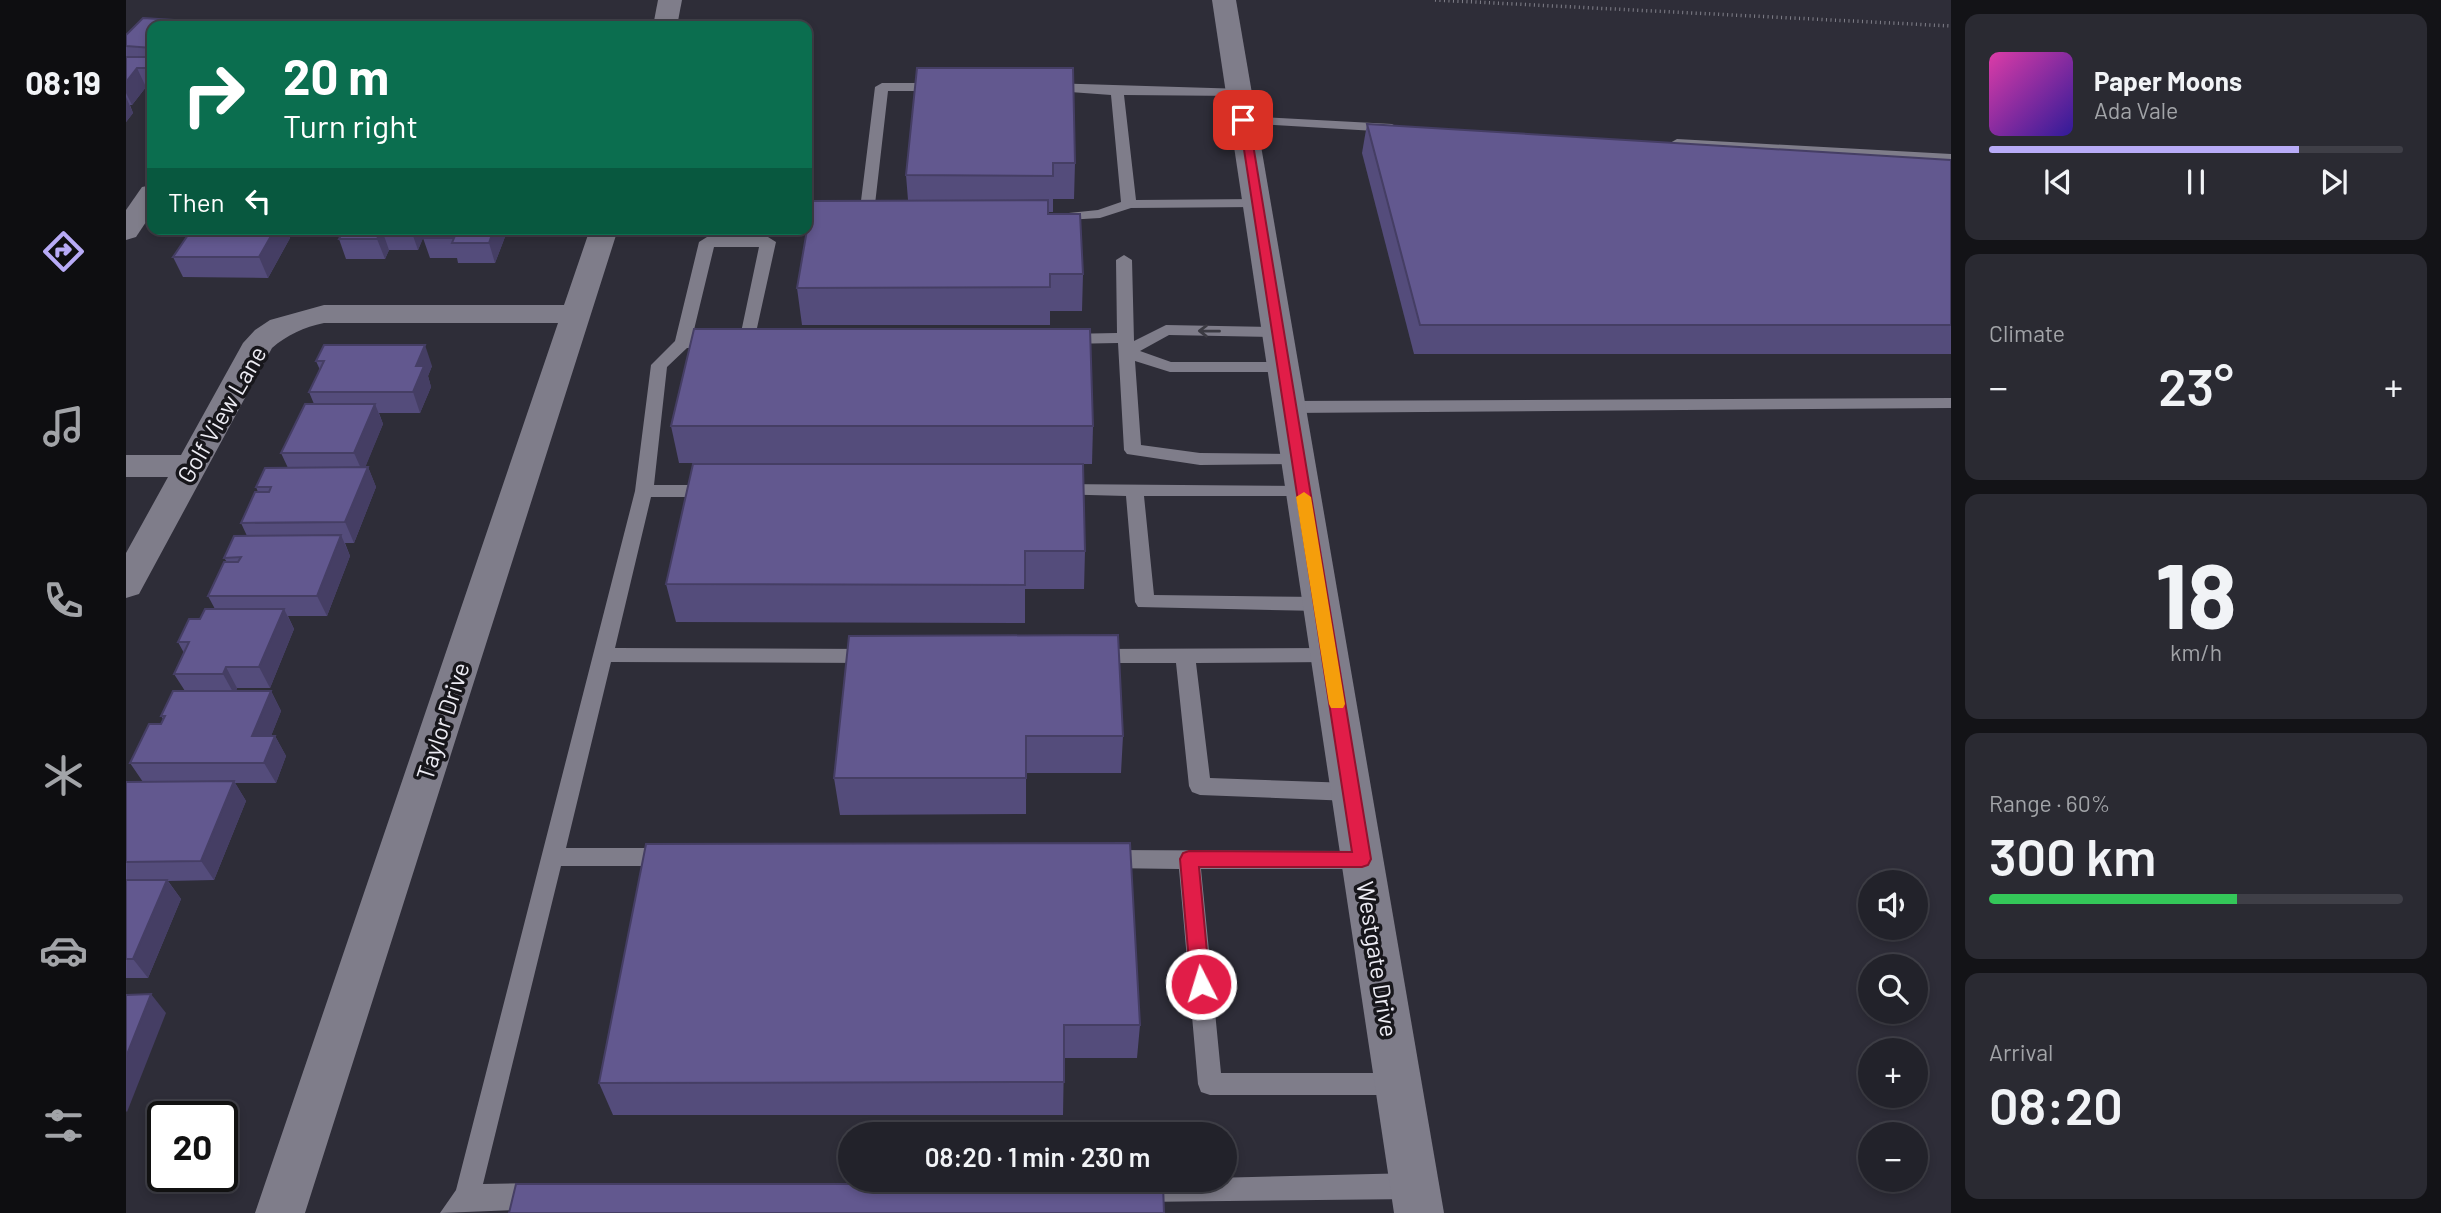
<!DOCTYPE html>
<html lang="en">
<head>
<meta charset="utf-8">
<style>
  body { margin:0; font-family:Barlow,sans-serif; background:#2a2a32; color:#f1f3f6; height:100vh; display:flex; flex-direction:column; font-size:26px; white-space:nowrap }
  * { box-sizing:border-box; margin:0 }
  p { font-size:23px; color:#a2a4a8 }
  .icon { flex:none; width:38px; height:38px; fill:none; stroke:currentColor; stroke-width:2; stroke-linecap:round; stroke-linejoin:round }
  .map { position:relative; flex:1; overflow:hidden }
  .sheet { display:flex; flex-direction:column; gap:14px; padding:14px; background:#131317; width:490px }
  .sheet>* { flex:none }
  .hud { position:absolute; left:21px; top:21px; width:665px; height:214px; border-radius:14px; box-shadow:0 4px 10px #0003,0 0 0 2px #3f3f47; background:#0b6e4f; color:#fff; overflow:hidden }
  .controls { position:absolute; left:1732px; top:870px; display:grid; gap:14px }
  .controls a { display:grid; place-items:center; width:70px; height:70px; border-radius:50%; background:#22222a; box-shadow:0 4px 10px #0003,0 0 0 2px #3f3f47; font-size:35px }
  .speed { position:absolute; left:21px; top:1101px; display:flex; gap:14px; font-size:35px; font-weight:700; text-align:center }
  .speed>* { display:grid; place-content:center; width:91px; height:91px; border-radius:50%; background:#22222a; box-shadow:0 4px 10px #0003,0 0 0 2px #3f3f47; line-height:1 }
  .speed .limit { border:4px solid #111; border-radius:10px; background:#fff; color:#111 }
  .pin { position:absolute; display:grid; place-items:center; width:60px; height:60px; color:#fff; margin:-30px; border-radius:14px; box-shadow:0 4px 10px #0006 }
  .me { position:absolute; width:77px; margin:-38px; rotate:355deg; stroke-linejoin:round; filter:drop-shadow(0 0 5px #0008) }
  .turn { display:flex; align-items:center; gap:24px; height:147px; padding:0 21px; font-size:32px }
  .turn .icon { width:91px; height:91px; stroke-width:2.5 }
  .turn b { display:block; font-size:49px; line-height:60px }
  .then { display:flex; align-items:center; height:66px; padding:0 21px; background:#0003; gap:14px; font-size:26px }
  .big { font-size:52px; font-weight:600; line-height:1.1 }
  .sheet .card { flex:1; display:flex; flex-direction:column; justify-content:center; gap:10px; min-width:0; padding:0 24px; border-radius:14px; background:#2a2a32 }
  .sheet .dial { align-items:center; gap:0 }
  .dial b { font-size:91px; line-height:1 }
  .song { display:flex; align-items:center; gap:21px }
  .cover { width:84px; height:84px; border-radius:10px; background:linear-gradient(135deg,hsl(320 70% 55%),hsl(250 70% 35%)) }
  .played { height:7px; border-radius:4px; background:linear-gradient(90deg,#b8abf7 75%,#3f3f47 75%) }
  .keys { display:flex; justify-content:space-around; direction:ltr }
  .heat { display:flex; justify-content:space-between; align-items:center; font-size:38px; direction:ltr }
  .charge { height:10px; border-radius:5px; background:linear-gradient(90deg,#34c759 60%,#3f3f47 0) }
  .trip { position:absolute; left:712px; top:1122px; width:399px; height:70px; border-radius:35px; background:#22222a; box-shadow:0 4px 10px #0003,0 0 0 2px #3f3f47; font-weight:600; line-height:70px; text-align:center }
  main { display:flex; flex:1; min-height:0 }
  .dock { display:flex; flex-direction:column; width:126px; justify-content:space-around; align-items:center; background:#0e0e11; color:#a2a4a8 }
  .dock .icon { width:49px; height:49px }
  .dock .selected { color:#b8abf7 }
  .dock b { font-size:32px; color:#f1f3f6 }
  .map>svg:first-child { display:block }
</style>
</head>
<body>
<main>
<nav class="dock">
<b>08:19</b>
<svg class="icon selected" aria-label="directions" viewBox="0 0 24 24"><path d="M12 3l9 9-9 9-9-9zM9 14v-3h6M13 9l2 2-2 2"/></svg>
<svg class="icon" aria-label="music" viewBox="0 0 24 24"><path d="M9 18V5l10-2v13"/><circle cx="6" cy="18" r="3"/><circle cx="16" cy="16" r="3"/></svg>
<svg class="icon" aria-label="phone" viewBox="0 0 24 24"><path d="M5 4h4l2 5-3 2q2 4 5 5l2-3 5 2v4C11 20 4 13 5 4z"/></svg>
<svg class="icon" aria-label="climate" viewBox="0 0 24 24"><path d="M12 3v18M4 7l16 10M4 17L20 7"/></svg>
<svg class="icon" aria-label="car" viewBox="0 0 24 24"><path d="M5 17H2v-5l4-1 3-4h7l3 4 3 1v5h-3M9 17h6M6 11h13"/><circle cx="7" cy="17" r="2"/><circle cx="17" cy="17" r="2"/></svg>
<svg class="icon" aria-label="filters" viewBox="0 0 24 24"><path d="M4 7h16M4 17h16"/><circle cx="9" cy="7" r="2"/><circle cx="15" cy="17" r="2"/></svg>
</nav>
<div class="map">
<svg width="1825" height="1213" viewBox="0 0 1825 1213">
  <rect width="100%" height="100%" fill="#2e2d38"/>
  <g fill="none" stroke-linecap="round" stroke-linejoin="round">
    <path stroke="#81808a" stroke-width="3.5" stroke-dasharray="1 3.5" stroke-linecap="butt" d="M1309 0 1825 26"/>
    <g fill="#7f7d8a" fill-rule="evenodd">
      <path d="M756 83H815L822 87 815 91H762L748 213 755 217 753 220 740 221 733 217 749 87Z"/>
      <path d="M922 83 1118 89 1120 92 1113 96 998 95 1010 200 1131 199 1138 203 1131 207 1005 208 974 218 923 221 921 218 923 215 972 210 995 202 985 95 917 90 915 87Z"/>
      <path d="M1117 116 1266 124 1273 128 1266 132 1112 123V117Z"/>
      <path d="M1551 139 1825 154V162L1546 146 1544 143Z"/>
      <path d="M581 237H642L650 242 627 346H615L613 342 633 247H588L566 338H590L598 343 590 348H561L541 367 528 485H587L596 491 587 497H525L489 648 746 649 753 651 756 656 753 661 746 663 485 662 440 848H542L550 850 553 857 550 864 542 866H435L357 1184 413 1183 422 1187 426 1196 422 1205 413 1209 314 1213 330 1190 509 491 525 365 549 341 573 242Z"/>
      <path d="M998 255 1006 260 1008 341 1040 325 1151 327 1159 332 1151 337 1043 335 1014 351 1045 362H1156L1164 367 1156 372H1044L1009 361 1015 445 1074 453 1172 454 1181 460 1178 464 1074 465 1001 454 998 450 992 343 939 344 931 339 939 334 991 333 990 260Z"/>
      <path d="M1825 398V408L1163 413 1154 407 1163 401Z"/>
      <path d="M932 484 1183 486 1186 490 1177 496H1018L1028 595 1195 597 1202 599 1205 604 1202 609 1195 611 1012 607 1009 602 1000 496 926 494 923 490Z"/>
      <path d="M1203 648 1210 650 1213 655 1210 660 1203 662 1070 663 1084 778 1225 783 1233 786 1236 792 1233 798 1225 801 1074 795 1066 792 1063 786 1050 663H969L962 661 959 656 962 651 969 649Z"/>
      <path d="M982 850 1236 851 1244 853 1247 860 1244 867 1236 869H1075L1095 1073H1272L1281 1076 1284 1084 1281 1092 1272 1095H1084L1075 1092 1072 1084 1053 869 982 868 974 866 971 859 974 852Z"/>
      <path d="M1288 1173 1297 1177 1301 1186 1297 1195 1288 1199 1013 1202 1004 1198 1000 1189 1005 1180Z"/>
    </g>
    <g fill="#7f7d8a" fill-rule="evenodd">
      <path d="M532 0H556L551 26H527Z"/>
      <path d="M1086 0H1110L1318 1213H1268Z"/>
      <path d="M26 185V213L10 237 0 240V210L16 187Z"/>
      <path d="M464 229H492L179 1213H129L432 323H198C178 327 161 335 146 348L13 594 0 598V553L42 477H0V455H55L117 343 129 330 144 320 198 305H438Z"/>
    </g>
  </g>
  <g fill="#544c7b">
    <path d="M26 26V87H20L6 105H4L7 113 0 122V35Z"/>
    <path d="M947 68 949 163 948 199H927V212H922V214L957 274 956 311H924V325H676L671 288 782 200 780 175Z"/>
    <path d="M1241 124 1825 160V354H1288L1236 153Z"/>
    <path d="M81 229H160L164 238 142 278 57 277 47 257 77 235Z"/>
    <path d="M218 229H382L369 263H332L331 258H304L297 238 292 250H263L259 259H220L213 239Z"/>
    <path d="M190 361 306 366 302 376 305 387 294 413H253L257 424 239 467H242L250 487 228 543H219L224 556 201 616H162L168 629 144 688H111L110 691H145L155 711 145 736H149L160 756 150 783H109L120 801 88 880 42 881 55 899 22 978H0V782H17L4 763 35 724 37 719 35 716 59 691 48 674 58 653 52 642 74 619 89 609 82 596 101 562 98 558 121 536 115 523 132 492 130 487 162 468 155 453 188 404 183 392 194 370Z"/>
    <path d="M545 426H967L966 464 553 463Z"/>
    <path d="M567 464 959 551 958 589H899V623L550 622 540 584Z"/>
    <path d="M723 636 997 736 995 773H900V814L714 815 708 778Z"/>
    <path d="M520 844 1014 1025 1011 1058H938L937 1115H487L473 1083Z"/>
  </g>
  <g fill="#453e64">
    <path d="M26 59V83L20 68Z"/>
    <path d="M11 68 20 87 6 105 0 93V82Z"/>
    <path d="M0 97 7 113 0 122Z"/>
    <path d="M149 229H160L164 238 142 278 133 257Z"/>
    <path d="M286 229H301L292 250 285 230Z"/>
    <path d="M368 229H382L369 263 363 243Z"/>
    <path d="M256 230 263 250 259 259 251 239Z"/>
    <path d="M299 345 306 366 302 376 305 387 294 413 287 392 290 366Z"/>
    <path d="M249 404 257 424 237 473 228 453Z"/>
    <path d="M242 467 250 487 228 543 219 522Z"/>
    <path d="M215 535 224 556 201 616 191 596Z"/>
    <path d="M158 609 168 629 144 688 133 667Z"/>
    <path d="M100 667 111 688 108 694 97 674Z"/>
    <path d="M145 691 155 711 137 756 126 736Z"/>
    <path d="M149 736 160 756 150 783 138 763Z"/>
    <path d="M108 781 120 801 88 880 75 861Z"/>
    <path d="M41 880 55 899 22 978 7 959Z"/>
    <path d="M25 994 40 1013 1 1112 0 1111V1057Z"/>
  </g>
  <g fill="#62588f" stroke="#453e64" stroke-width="2">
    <path d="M17 18 66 21 61 26H26V48L0 46V35Z"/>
    <path d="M0 57H26V59L20 68H11L0 82Z"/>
    <path d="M791 68H947L949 163H927V176L780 175Z"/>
    <path d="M1241 124 1825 160V325H1294Z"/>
    <path d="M922 200V214H954L957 274H924V287L671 288 686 201Z"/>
    <path d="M81 229H149L133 257H47L62 235H77Z"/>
    <path d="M218 229H286L256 230 251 239H213Z"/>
    <path d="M301 229H368L363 243H326L328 238H297Z"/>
    <path d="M568 329H964L967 426H545Z"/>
    <path d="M198 345H299L290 366H298L287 392H183L198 361H190Z"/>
    <path d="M179 404H249L228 453H155Z"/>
    <path d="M567 464H957L959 551H899V585L540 584Z"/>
    <path d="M242 467 219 522 115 523 129 492H143L145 487H130L139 468Z"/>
    <path d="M215 535 191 596H82L98 562H112L115 557 98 558 108 536Z"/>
    <path d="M79 609H158L133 667H100L97 674H48L63 642H52L63 619H74Z"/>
    <path d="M992 635 997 736H900V778H708L723 636Z"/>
    <path d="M47 691H145L126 736H149L138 763H4L23 724H35L39 716H35Z"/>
    <path d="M108 781 75 861 0 862V782Z"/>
    <path d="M1004 843 1014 1025H938V1082L473 1083 520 844Z"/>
    <path d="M0 880H41L7 959H0Z"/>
    <path d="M25 994 0 1057V995Z"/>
    <path d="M390 1184H1037L1038 1213H383Z"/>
  </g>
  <defs><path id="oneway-shaft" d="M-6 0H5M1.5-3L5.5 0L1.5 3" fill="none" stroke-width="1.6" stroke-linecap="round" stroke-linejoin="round" transform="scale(1.75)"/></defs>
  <use stroke="#3b3a42" href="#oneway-shaft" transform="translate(1083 331) rotate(-179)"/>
  <path fill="#e11d48" stroke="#92132f" stroke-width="2" d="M1113 117 1123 120 1245 859 1242 865 1236 867H1073L1084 984 1082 990 1075 992 1068 990 1065 984 1054 859 1057 853 1063 851 1226 852Z"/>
  <path fill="#f59e0b" d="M1178 492 1185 497 1219 704 1217 708H1205L1203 704 1170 497Z"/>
  <g text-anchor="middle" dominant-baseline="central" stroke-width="7" stroke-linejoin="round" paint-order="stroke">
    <g font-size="24" fill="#edecf4" stroke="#17161b">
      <text transform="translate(95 414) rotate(-60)">Golf View Lane</text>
      <text transform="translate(316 721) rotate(-72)">Taylor Drive</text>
      <text transform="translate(1252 959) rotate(81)">Westgate Drive</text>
    </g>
  </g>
</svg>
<div class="controls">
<a><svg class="icon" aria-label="sound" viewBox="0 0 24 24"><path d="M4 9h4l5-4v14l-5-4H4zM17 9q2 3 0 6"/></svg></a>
<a><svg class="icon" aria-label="search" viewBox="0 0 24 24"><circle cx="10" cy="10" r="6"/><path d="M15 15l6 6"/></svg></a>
<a>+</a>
<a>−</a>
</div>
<div class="speed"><div class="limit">20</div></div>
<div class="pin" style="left:1117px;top:120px;background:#d93025"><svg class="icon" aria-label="arrive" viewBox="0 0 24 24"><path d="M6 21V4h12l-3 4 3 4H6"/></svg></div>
<svg class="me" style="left:1075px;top:984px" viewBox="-20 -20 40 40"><circle r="17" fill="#e11d48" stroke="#fff" stroke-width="3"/><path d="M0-11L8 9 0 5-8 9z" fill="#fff"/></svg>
<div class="trip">08:20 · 1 min · 230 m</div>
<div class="hud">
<div class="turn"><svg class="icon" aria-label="right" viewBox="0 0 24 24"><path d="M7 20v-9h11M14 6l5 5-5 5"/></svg><div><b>20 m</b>Turn right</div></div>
<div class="then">Then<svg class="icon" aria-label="left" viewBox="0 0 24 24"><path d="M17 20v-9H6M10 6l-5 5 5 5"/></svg></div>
</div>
</div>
<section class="sheet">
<div class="card">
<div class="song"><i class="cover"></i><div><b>Paper Moons</b><p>Ada Vale</p></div></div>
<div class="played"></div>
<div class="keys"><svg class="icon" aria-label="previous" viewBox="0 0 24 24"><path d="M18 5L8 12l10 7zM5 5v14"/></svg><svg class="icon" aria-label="pause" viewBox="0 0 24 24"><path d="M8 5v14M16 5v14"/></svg><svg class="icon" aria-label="next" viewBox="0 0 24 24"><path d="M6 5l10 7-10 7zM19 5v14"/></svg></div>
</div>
<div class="card"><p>Climate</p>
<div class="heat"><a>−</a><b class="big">23°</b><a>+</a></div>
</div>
<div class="card dial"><b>18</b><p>km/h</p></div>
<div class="card"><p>Range · 60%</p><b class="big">300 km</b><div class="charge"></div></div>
<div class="card"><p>Arrival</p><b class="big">08:20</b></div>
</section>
</main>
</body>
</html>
